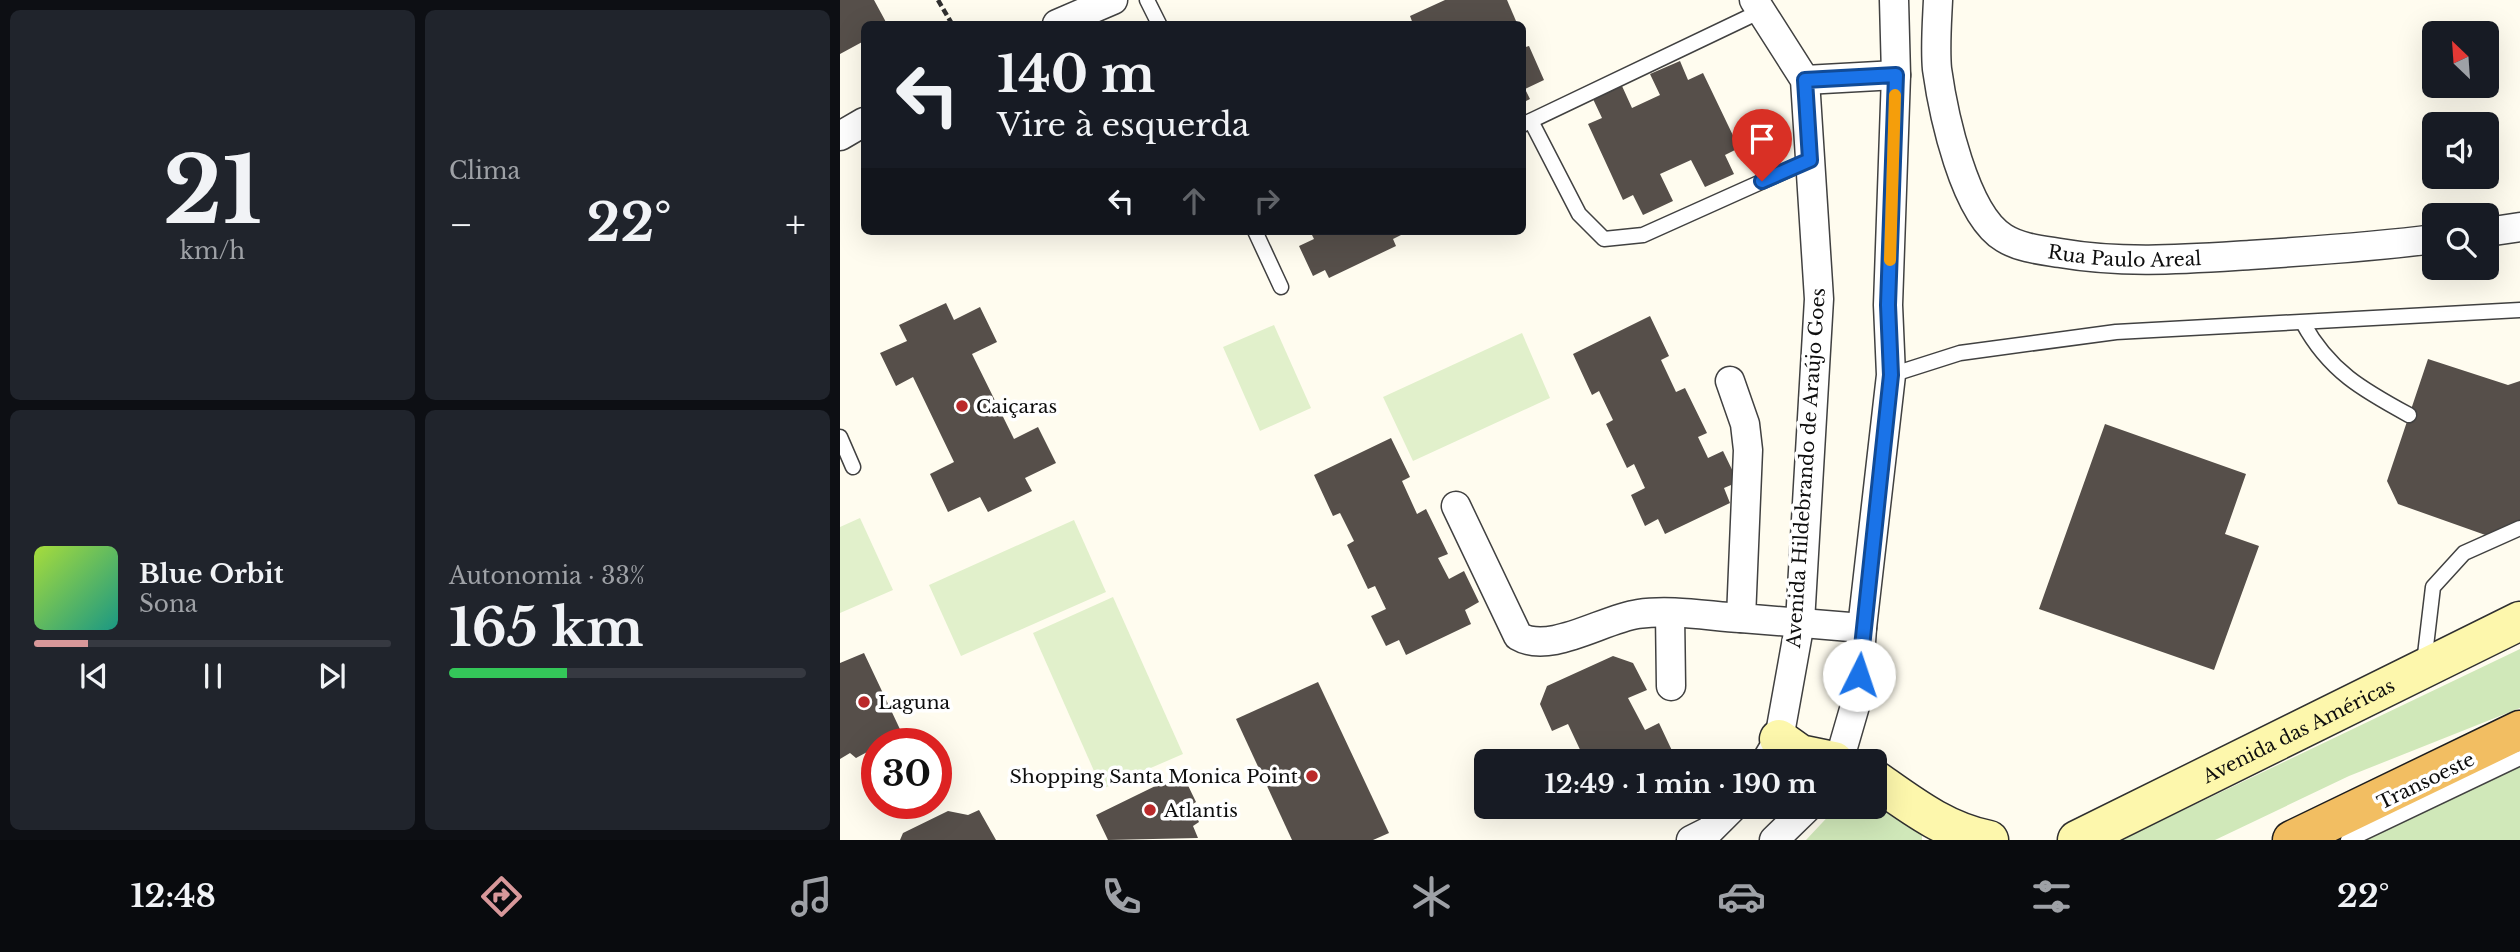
<!DOCTYPE html>
<html lang="pt">
<head>
<meta charset="utf-8">
<style>
  body { margin:0; font-family:"Libre Baskerville",serif; background:#20242c; color:#f1f3f6; height:100vh; display:flex; flex-direction:column; font-size:26px; white-space:nowrap }
  * { box-sizing:border-box; margin:0 }
  p { font-size:23px; color:#9ea1a6 }
  .icon { flex:none; width:38px; height:38px; fill:none; stroke:currentColor; stroke-width:2; stroke-linecap:round; stroke-linejoin:round }
  .map { position:relative; flex:1; overflow:hidden }
  .sheet { display:flex; flex-direction:column; gap:10px; padding:10px; background:#0d0f14; width:840px }
  .sheet>* { flex:none }
  .guide { position:absolute; left:21px; top:21px; width:665px; height:214px; border-radius:10px; box-shadow:0 7px 28px #0002; background:#171b24; color:#f1f3f6; overflow:hidden }
  .needle { width:46px; rotate:335deg }
  .controls { position:absolute; left:1582px; top:21px; display:grid; gap:14px }
  .controls a { display:grid; place-items:center; width:77px; height:77px; border-radius:10px; background:#171b24; box-shadow:0 7px 28px #0002; font-size:35px }
  .speed { position:absolute; left:21px; top:728px; display:flex; gap:14px; font-size:35px; font-weight:700; text-align:center }
  .speed>* { display:grid; place-content:center; width:91px; height:91px; border-radius:50%; background:#171b24; box-shadow:0 7px 28px #0002; line-height:1 }
  .speed .limit { border:10px solid #d22; background:#fff; color:#111 }
  .pin { position:absolute; display:grid; place-items:center; width:60px; height:60px; color:#fff; margin:-72px -30px; border-radius:50% 50% 50% 0; rotate:-45deg; box-shadow:0 0 7px #0007 }
  .pin .icon { rotate:45deg }
  .me { position:absolute; width:77px; margin:-38px; rotate:4deg; stroke-linejoin:round; filter:drop-shadow(0 0 5px #0008) }
  .turn { display:flex; align-items:center; gap:24px; height:147px; padding:0 21px; font-size:32px }
  .turn .icon { width:91px; height:91px; stroke-width:2.5 }
  .turn b { display:block; font-size:49px; line-height:60px }
  .lanes { display:flex; align-items:center; height:66px; padding:0 21px; background:#0003; justify-content:center; gap:35px; direction:ltr }
  .lanes .off { opacity:.35 }
  .big { font-size:52px; font-weight:800; line-height:1.1 }
  .sheet .card { flex:1; display:flex; flex-direction:column; justify-content:center; gap:10px; min-width:0; padding:0 24px; border-radius:10px; background:#20242c }
  .sheet .dial { align-items:center; gap:0 }
  .dial b { font-size:91px; line-height:1 }
  .song { display:flex; align-items:center; gap:21px }
  .cover { width:84px; height:84px; border-radius:10px; background:linear-gradient(135deg,hsl(80 70% 55%),hsl(170 70% 35%)) }
  .played { height:7px; border-radius:4px; background:linear-gradient(90deg,#d8989a 15%,#363941 15%) }
  .keys { display:flex; justify-content:space-around; direction:ltr }
  .heat { display:flex; justify-content:space-between; align-items:center; font-size:38px; direction:ltr }
  .charge { height:10px; border-radius:5px; background:linear-gradient(90deg,#34c759 33%,#363941 0) }
  .sheet .tiles { flex:1; display:grid; gap:10px; grid-template-columns:repeat(2,1fr) }
  .trip { position:absolute; left:634px; top:749px; width:413px; height:70px; border-radius:10px; background:#171b24; box-shadow:0 7px 28px #0002; font-weight:800; line-height:70px; text-align:center }
  .menu { display:flex; height:112px; justify-content:space-around; align-items:center; background:#090b0e; color:#9ea1a6 }
  .menu .icon { width:49px; height:49px }
  .menu .selected { color:#d8989a }
  .menu b { font-size:32px; color:#f1f3f6 }
  main { display:flex; flex:1; min-height:0 }
  .map>svg:first-child { display:block }
</style>
</head>
<body>
<main>
<section class="sheet">
<div class="tiles">
<div class="card dial"><b>21</b><p>km/h</p></div>
<div class="card"><p>Clima</p>
<div class="heat"><a>−</a><b class="big">22°</b><a>+</a></div>
</div>
<div class="card">
<div class="song"><i class="cover"></i><div><b>Blue Orbit</b><p>Sona</p></div></div>
<div class="played"></div>
<div class="keys"><svg class="icon" aria-label="previous" viewBox="0 0 24 24"><path d="M18 5L8 12l10 7zM5 5v14"/></svg><svg class="icon" aria-label="pause" viewBox="0 0 24 24"><path d="M8 5v14M16 5v14"/></svg><svg class="icon" aria-label="next" viewBox="0 0 24 24"><path d="M6 5l10 7-10 7zM19 5v14"/></svg></div>
</div>
<div class="card"><p>Autonomia · 33%</p><b class="big">165 km</b><div class="charge"></div></div>
</div>
</section>
<div class="map">
<svg width="1680" height="840" viewBox="0 0 1680 840">
  <rect width="100%" height="100%" fill="#fffcef"/>
  <g fill="#d0e8b9">
    <path d="M1680 649V708L1509 776 1375 840H1281Z"/>
    <path d="M1680 763V840H1519Z"/>
    <path d="M1034 798 1082 829V840H966L997 807H1034Z"/>
  </g>
  <g fill="#e1f0cb">
    <path d="M434 325 471 408 420 431 383 347Z"/>
    <path d="M682 333 710 398 573 461 543 397Z"/>
    <path d="M20 518 53 590 0 613V527Z"/>
    <path d="M234 520 266 592 121 656 89 585Z"/>
    <path d="M273 597 343 754 262 789 193 633Z"/>
  </g>
  <g fill="#564f4a">
    <path d="M0 0H34L47 24H24V41L0 54Z"/>
    <path d="M605 0H667L676 21 669 24H573L570 16Z"/>
    <path d="M689 46 704 80 685 89 690 99 682 103V48Z"/>
    <path d="M840 61 848 80 863 73 899 148 885 155 894 174 865 187 851 160 820 174 833 201 803 215 793 195 783 200 748 124 762 118 753 99 782 86 792 108 820 95 810 74Z"/>
    <path d="M470 231H569L553 239 556 246 489 278 485 270 473 276 459 246 474 239Z"/>
    <path d="M106 303 114 320 140 307 157 342 132 354 174 439 198 427 216 463 185 478 192 491 148 512 140 497 108 512 90 474 114 462 73 377 56 386 40 353 67 341 59 325Z"/>
    <path d="M810 316 829 356 821 360 836 392 845 388 867 433 858 437 868 458 883 451 898 482 884 488 890 503 825 534 818 519 805 526 791 495 805 488 794 464 787 468 766 424 773 420 759 391 752 395 733 354Z"/>
    <path d="M1588 359 1668 385 1680 381V523L1651 537 1558 504 1547 481Z"/>
    <path d="M1265 424 1406 474 1385 534 1419 546 1374 670 1199 609Z"/>
    <path d="M551 438 570 477 562 481 577 514 586 509 608 554 598 558 609 579 624 571 639 602 625 610 631 624 566 655 559 640 546 646 531 616 546 609 535 586 528 589 507 545 514 541 500 513 493 516 474 475Z"/>
    <path d="M24 653 66 742 37 744 35 757 29 751 16 758 10 753 0 759V663Z"/>
    <path d="M773 656 793 663 807 690 788 698 805 730 819 723 835 757 827 761H732L743 756 728 724 712 731 700 704 707 686Z"/>
    <path d="M478 682 549 833 533 840H452L396 719Z"/>
    <path d="M342 773 356 802 351 805 359 822 353 826 358 838 268 840 256 815Z"/>
    <path d="M139 810 156 840H60L63 833 108 811 128 815Z"/>
  </g>
  <g fill="none" stroke-linecap="round" stroke-linejoin="round">
    <defs>
      <g id="service">
        <path d="M307 0 319 24"/>
        <path d="M691 121 739 214 764 239 803 235 970 160"/>
        <path d="M682 125 921 11"/>
        <path d="M415 231 441 287"/>
        <path d="M1463 323C1489 371 1523 390 1569 415"/>
        <path d="M1051 375 1120 353 1276 332 1680 310"/>
        <path d="M0 437 13 467"/>
        <path d="M1584 663 1593 587 1624 553 1680 528"/>
        <path d="M1508 840 1680 758"/>
      </g>
      <g id="minor">
        <path d="M914 0 965 80 979 299 960 622 939 739 926 761"/>
        <path id="s1" d="M1098 0C1097 22 1095 47 1097 69 1103 112 1124 214 1164 238 1180 248 1201 250 1220 253 1283 264 1346 259 1410 255 1472 251 1533 247 1594 239"/>
        <path d="M217 24 273 0"/>
        <path d="M965 80 1056 75"/>
        <path d="M0 136 24 122"/>
        <path d="M1647 232 1680 227"/>
        <path d="M890 381 905 424 908 450 901 618 1022 628"/>
        <path d="M616 506 678 636C710 655 763 619 798 614 831 609 868 616 901 618"/>
        <path d="M830 613 831 686"/>
        <path d="M999 761 1017 699 1022 628 1051 375 1048 305 1056 75 1054 0"/>
        <path d="M851 840 869 831 893 807"/>
        <path d="M934 840 968 807"/>
      </g>
      <g id="secondary">
        <path d="M939 739 960 754 994 761"/>
        <path d="M1034 779C1071 805 1104 831 1149 840"/>
        <path id="s2" d="M1237 840 1680 621"/>
      </g>
      <path id="trunk" d="M1452 840 1680 730"/>
    </defs>
    <use href="#service" stroke="#414141" stroke-width="17"/>
    <use href="#minor" stroke="#414141" stroke-width="31"/>
    <use href="#secondary" stroke="#303030" stroke-width="41"/>
    <use href="#trunk" stroke="#1f1f1f" stroke-width="41"/>
    <path stroke="#303030" stroke-width="4.5" stroke-dasharray="7 3.5" stroke-linecap="butt" d="M98 0 112 24"/>
    <use href="#service" stroke="#fff" stroke-width="14"/>
    <use href="#minor" stroke="#fff" stroke-width="28"/>
    <use href="#secondary" stroke="#fdf7ac" stroke-width="38"/>
    <use href="#trunk" stroke="#f2be62" stroke-width="38"/>
  </g>
  <g fill="none" stroke-linecap="round" stroke-linejoin="round">
    <defs>
      <path id="route" d="M922 181 970 160 965 80 1056 75 1048 305 1051 375 1019 675"/>
    </defs>
    <use href="#route" stroke="#114b97" stroke-width="18"/>
    <use href="#route" stroke="#1a73e8" stroke-width="12"/>
    <path stroke="#f59e0b" stroke-width="12" d="M1050 260 1055 95"/>
  </g>
  <g fill="#ba292a" stroke="#fff" stroke-width="2.5">
    <circle cx="122" cy="406" r="7"/>
    <circle cx="24" cy="702" r="7"/>
    <circle cx="472" cy="776" r="7"/>
    <circle cx="310" cy="810" r="7"/>
  </g>
  <g text-anchor="middle" dominant-baseline="central" stroke-width="7" stroke-linejoin="round" paint-order="stroke">
    <g font-size="19" fill="#0e0e0e" stroke="#fff">
      <text stroke="none"><textPath href="#s1" startOffset="378">Rua Paulo Areal</textPath></text>
      <text transform="translate(966 468) rotate(-86)">Avenida Hildebrando de Araújo Goes</text>
      <text stroke="none"><textPath href="#s2" startOffset="247">Avenida das Américas</textPath></text>
      <text transform="translate(1586 781) rotate(-26)">Transoeste</text>
    </g>
    <g font-size="19" fill="#0e0e0e" stroke="#fff" text-anchor="start">
      <text x="136" y="406">Caiçaras</text>
      <text x="38" y="702">Laguna</text>
      <text x="458" y="776" text-anchor="end">Shopping Santa Monica Point</text>
      <text x="324" y="810">Atlantis</text>
    </g>
  </g>
</svg>
<div class="controls">
<a><svg class="needle" viewBox="-14 -14 28 28"><path d="M0-13l5 13h-10z" fill="#e53935"/><path d="M0 13l5-13h-10z" fill="#9ea1a6"/></svg></a>
<a><svg class="icon" aria-label="sound" viewBox="0 0 24 24"><path d="M4 9h4l5-4v14l-5-4H4zM17 9q2 3 0 6"/></svg></a>
<a><svg class="icon" aria-label="search" viewBox="0 0 24 24"><circle cx="10" cy="10" r="6"/><path d="M15 15l6 6"/></svg></a>
</div>
<div class="speed"><div class="limit">30</div></div>
<div class="pin" style="left:922px;top:181px;background:#d93025"><svg class="icon" aria-label="arrive" viewBox="0 0 24 24"><path d="M6 21V4h12l-3 4 3 4H6"/></svg></div>
<svg class="me" style="left:1019px;top:675px" viewBox="-20 -20 40 40"><circle r="19" fill="#fff"/><path d="M0-13L10 11 0 6-10 11z" fill="#1a73e8"/></svg>
<div class="trip">12:49 · 1 min · 190 m</div>
<div class="guide">
<div class="turn"><svg class="icon" aria-label="left" viewBox="0 0 24 24"><path d="M17 20v-9H6M10 6l-5 5 5 5"/></svg><div><b>140 m</b>Vire à esquerda</div></div>
<div class="lanes"><svg class="icon" aria-label="left" viewBox="0 0 24 24"><path d="M17 20v-9H6M10 6l-5 5 5 5"/></svg><svg class="icon off" aria-label="ahead" viewBox="0 0 24 24"><path d="M12 20V5M6 11l6-6 6 6"/></svg><svg class="icon off" aria-label="right" viewBox="0 0 24 24"><path d="M7 20v-9h11M14 6l5 5-5 5"/></svg></div>
</div>
</div>
</main>
<nav class="menu">
<b>12:48</b>
<svg class="icon selected" aria-label="directions" viewBox="0 0 24 24"><path d="M12 3l9 9-9 9-9-9zM9 14v-3h6M13 9l2 2-2 2"/></svg>
<svg class="icon" aria-label="music" viewBox="0 0 24 24"><path d="M9 18V5l10-2v13"/><circle cx="6" cy="18" r="3"/><circle cx="16" cy="16" r="3"/></svg>
<svg class="icon" aria-label="phone" viewBox="0 0 24 24"><path d="M5 4h4l2 5-3 2q2 4 5 5l2-3 5 2v4C11 20 4 13 5 4z"/></svg>
<svg class="icon" aria-label="climate" viewBox="0 0 24 24"><path d="M12 3v18M4 7l16 10M4 17L20 7"/></svg>
<svg class="icon" aria-label="car" viewBox="0 0 24 24"><path d="M5 17H2v-5l4-1 3-4h7l3 4 3 1v5h-3M9 17h6M6 11h13"/><circle cx="7" cy="17" r="2"/><circle cx="17" cy="17" r="2"/></svg>
<svg class="icon" aria-label="filters" viewBox="0 0 24 24"><path d="M4 7h16M4 17h16"/><circle cx="9" cy="7" r="2"/><circle cx="15" cy="17" r="2"/></svg>
<b>22°</b>
</nav>
</body>
</html>
